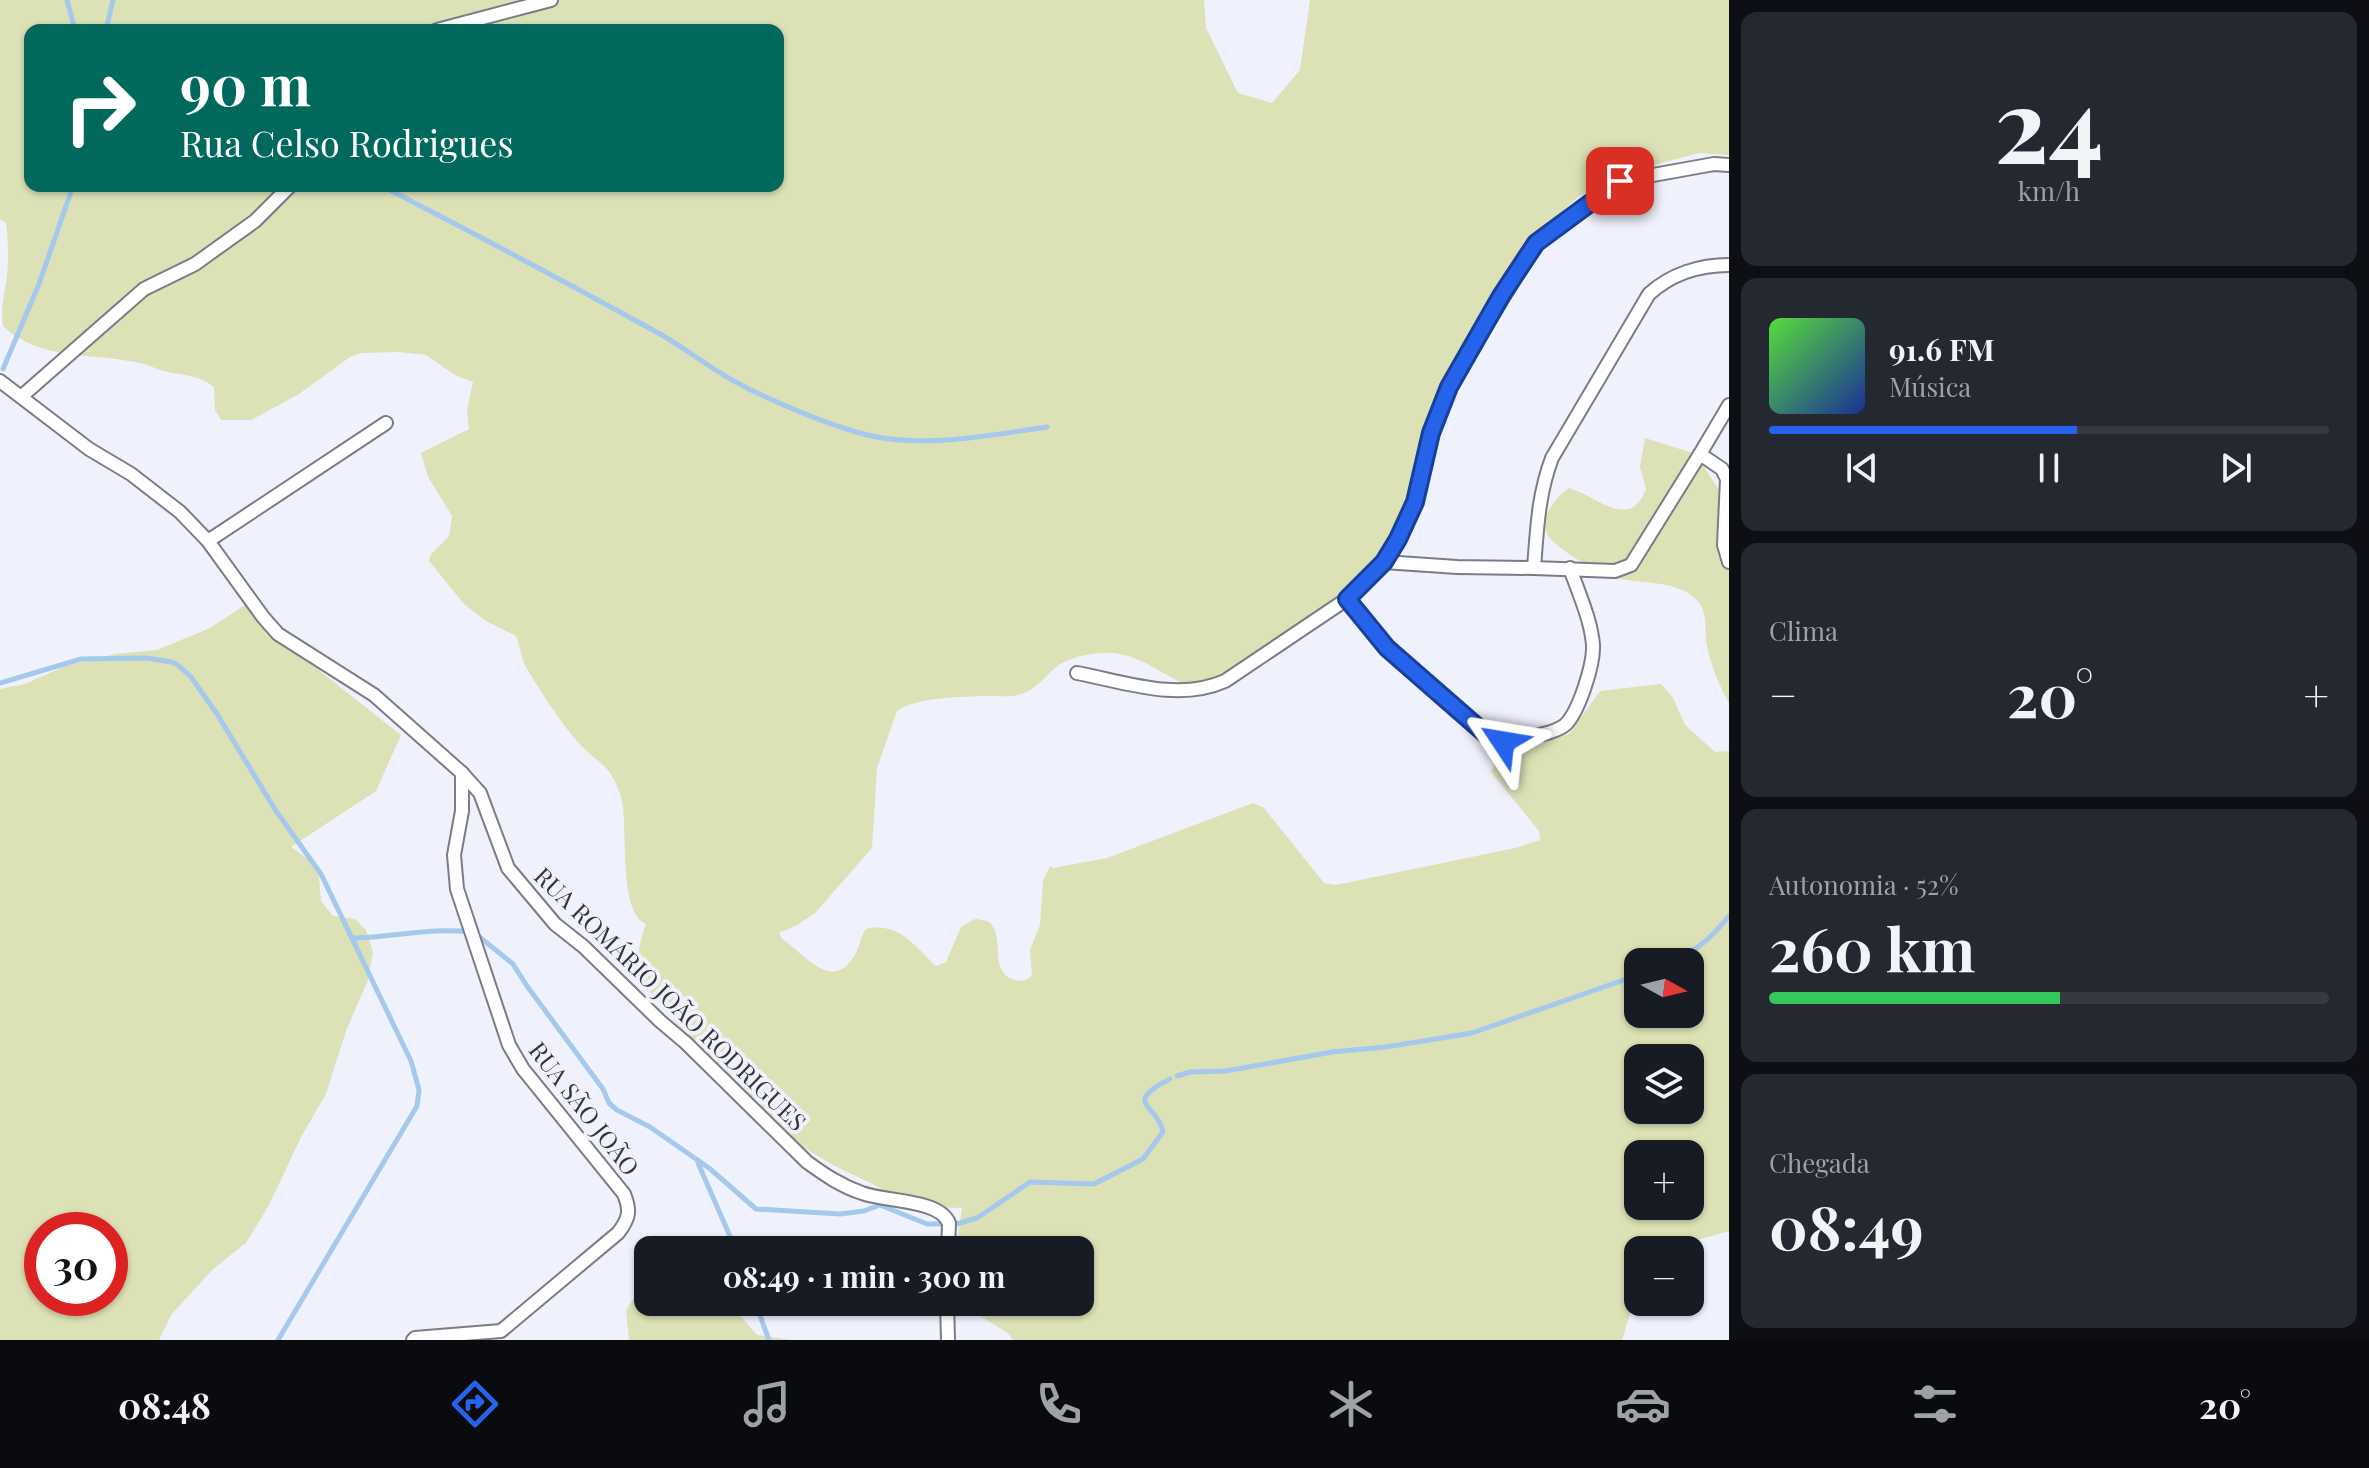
<!DOCTYPE html>
<html lang="pt">
<head>
<meta charset="utf-8">
<style>
  body { margin:0; font-family:"Playfair Display",serif; background:#242831; color:#f1f3f6; height:100vh; display:flex; flex-direction:column; font-size:30px; white-space:nowrap }
  * { box-sizing:border-box; margin:0 }
  p { font-size:26px; color:#9ea1a6 }
  .icon { flex:none; width:44px; height:44px; fill:none; stroke:currentColor; stroke-width:2; stroke-linecap:round; stroke-linejoin:round }
  .map { position:relative; flex:1; overflow:hidden }
  .side { display:flex; flex-direction:column; gap:12px; padding:12px; background:#0d0f14; width:640px }
  .side>* { flex:none }
  .guide { position:absolute; left:24px; top:24px; width:760px; height:168px; border-radius:16px; box-shadow:0 2px 6px #0004; background:#00695c; color:#fff; overflow:hidden }
  .needle { width:52px; rotate:98deg }
  .buttons { position:absolute; left:1624px; top:948px; display:grid; gap:16px }
  .buttons a { display:grid; place-items:center; width:80px; height:80px; border-radius:16px; background:#171b24; box-shadow:0 2px 6px #0004; font-size:40px }
  .speed { position:absolute; left:24px; top:1212px; display:flex; gap:16px; font-size:40px; font-weight:700; text-align:center }
  .speed>* { display:grid; place-content:center; width:104px; height:104px; border-radius:50%; background:#171b24; box-shadow:0 2px 6px #0004; line-height:1 }
  .speed .limit { border:12px solid #d22; background:#fff; color:#111 }
  .pin { position:absolute; display:grid; place-items:center; width:68px; height:68px; color:#fff; margin:-34px; border-radius:16px; box-shadow:0 4px 12px #0006 }
  .me { position:absolute; width:88px; margin:-44px; rotate:303deg; stroke-linejoin:round; filter:drop-shadow(0 0 6px #0008) }
  .turn { display:flex; align-items:center; gap:28px; height:168px; padding:0 24px; font-size:36px }
  .turn .icon { width:104px; height:104px; stroke-width:2.5 }
  .turn b { display:block; font-size:56px; line-height:68px }
  .big { font-size:60px; font-weight:700; line-height:1.1 }
  .side .tile { flex:1; display:flex; flex-direction:column; justify-content:center; gap:12px; min-width:0; padding:0 28px; border-radius:16px; background:#242831 }
  .side .dial { align-items:center; gap:0 }
  .dial b { font-size:104px; line-height:1 }
  .song { display:flex; align-items:center; gap:24px }
  .cover { width:96px; height:96px; border-radius:12px; background:linear-gradient(135deg,hsl(110 70% 55%),hsl(230 70% 35%)) }
  .played { height:8px; border-radius:4px; background:linear-gradient(90deg,#2563eb 55%,#363941 55%) }
  .keys { display:flex; justify-content:space-around; direction:ltr }
  .heat { display:flex; justify-content:space-between; align-items:center; font-size:44px; direction:ltr }
  .charge { height:12px; border-radius:6px; background:linear-gradient(90deg,#34c759 52%,#363941 0) }
  .trip { position:absolute; left:634px; top:1236px; width:460px; height:80px; border-radius:16px; background:#171b24; box-shadow:0 2px 6px #0004; font-weight:700; line-height:80px; text-align:center }
  .tab-bar { display:flex; height:128px; justify-content:space-around; align-items:center; background:#090b0e; color:#9ea1a6 }
  .tab-bar .icon { width:56px; height:56px }
  .tab-bar .current { color:#2563eb }
  .tab-bar b { font-size:36px; color:#f1f3f6 }
  main { display:flex; flex:1; min-height:0 }
  .map>svg:first-child { display:block }
</style>
</head>
<body>
<main>
<div class="map">
<svg width="1729" height="1340" viewBox="0 0 1729 1340">
  <rect width="100%" height="100%" fill="#eff2fc"/>
  <g fill="#dce1b6" fill-rule="evenodd">
    <path d="M0 0H1204L1206 28 1238 93 1272 103 1300 70 1310 0H1729V155L1699 153 1650 166 1579 196 1528 242 1443 389 1412 496 1395 533 1368 571 1349 591 1231 673 1190 686C1163 676 1142 655 1111 653 1092 652 1066 657 1053 670 1041 681 1034 691 1018 695 1010 697 1002 696 994 696 970 696 915 697 897 711L877 768 872 848 815 913 797 925 779 933 782 939C805 954 833 995 856 953 860 945 861 936 866 929 898 921 915 946 936 966L946 962 961 927 975 919C982 920 988 920 992 925 1004 941 989 973 1015 980 1023 982 1026 981 1032 975L1030 950 1040 925 1043 880 1050 866 1053 868 1107 858 1253 803 1264 808 1324 883 1336 885 1515 848 1540 840 1539 831 1491 772 1499 755 1569 734 1600 691 1661 684 1673 698 1685 725 1715 752 1729 751V1231L1661 1250H1638V1256L1627 1260 1626 1292 1635 1297 1622 1340H1013L1008 1333 965 1307 964 1302H1080V1250H956L962 1208 936 1207 891 1193 835 1166 801 1146 673 1020 669 1002C630 989 634 958 646 924 617 912 629 825 621 797 610 761 597 765 577 741 562 724 536 685 525 665 521 657 520 645 516 636L486 621 465 605 429 561 431 554 449 536 452 516 428 477 421 453 469 429 467 410 473 382 455 375 426 355 398 352 361 353 350 357 299 394 251 420H221L215 410 214 387C199 375 186 376 168 372 160 371 152 366 144 364 96 352 41 362 3 326 0 308 5 293 7 275 9 259 8 239 6 223L0 219ZM30 30H778V186H30ZM1638 962H1690V1014H1638ZM1638 1058H1690V1110H1638ZM1638 1154H1690V1206H1638Z"/>
    <path d="M1645 438 1696 454 1729 506V703C1719 685 1711 666 1707 646 1704 632 1708 616 1700 604 1681 576 1628 586 1602 574 1590 568 1552 545 1547 534 1540 516 1556 497 1569 488 1597 496 1630 532 1646 489L1640 467Z"/>
    <path d="M248 603 283 642 401 735 376 791 291 847 318 866 321 901 333 916 355 919 366 930 373 952 368 980 346 1031 326 1094 301 1137 269 1205 246 1243 213 1269 171 1315 159 1340H0V689L25 684 66 666 116 654 157 650 210 628ZM42 1230H110V1298H42Z"/>
    <path d="M648 1277V1302H728L757 1335 792 1340H629L626 1310Z"/>
  </g>
  <g fill="none" stroke-linecap="round" stroke-linejoin="round">
    <g stroke="#a4c9ec" stroke-width="5">
      <path d="M67 0 75 30"/>
      <path d="M106 30 113 0"/>
      <path d="M382 186C475 234 568 283 660 334 685 348 707 366 732 380 768 400 832 427 872 436 928 448 991 435 1047 427"/>
      <path d="M3 369 39 284 73 186"/>
      <path d="M0 683 81 659 146 658 172 662 178 665 191 677 217 714 276 811 321 874 411 1061 419 1090 417 1106 278 1340"/>
      <path d="M477 935 513 964 527 986 603 1089 609 1103 617 1110 650 1127 709 1168 756 1209 840 1214 864 1211 880 1205 927 1224H940"/>
      <path d="M352 938C392 938 430 927 470 932"/>
      <path d="M1671 962C1697 951 1712 937 1729 916"/>
      <path d="M1177 1076 1190 1072 1226 1071 1332 1052 1386 1047 1472 1033 1638 975"/>
      <path d="M698 1163 736 1250"/>
      <path d="M953 1225 977 1218 1030 1182 1094 1184 1143 1159 1163 1132C1158 1104 1121 1104 1170 1079"/>
      <path d="M755 1302 769 1340"/>
    </g>
    <defs>
      <g id="street">
        <path d="M437 30 551 0"/>
        <path d="M1729 265C1700 265 1671 274 1649 294L1552 458C1538 495 1537 530 1534 568L1615 571 1631 565 1700 454 1722 469 1727 479 1724 545 1729 562"/>
        <path d="M0 381 89 449 131 474 180 512 208 541 263 617 278 634 374 695 462 773 480 793 508 868 555 924 584 947 660 1021 686 1043 807 1162C825 1175 841 1186 862 1193 885 1202 939 1199 949 1223L948 1250"/>
        <path d="M22 396 144 289 195 264 255 221 290 186"/>
        <path d="M1700 454 1729 405"/>
        <path d="M208 541 386 423"/>
        <path d="M1384 562 1457 567 1534 568"/>
        <path d="M1347 599 1387 648 1489 737C1504 746 1520 740 1536 736 1546 733 1556 732 1565 725 1579 712 1594 664 1593 645 1591 619 1578 592 1570 568"/>
        <path d="M1077 673C1125 682 1178 702 1225 681L1347 599 1384 562 1398 539 1415 502 1431 433 1449 387 1536 243 1620 181 1714 164 1729 165"/>
        <path d="M947 1302 948 1340"/>
        <path d="M413 1340 415 1338 501 1331 618 1233C629 1219 631 1211 624 1194L523 1069 509 1045 457 889 454 855 462 811V773"/>
      </g>
    </defs>
    <use href="#street" stroke="#7a7c86" stroke-width="16"/>
    <use href="#street" stroke="#fff" stroke-width="12"/>
  </g>
  <g fill="none" stroke-linecap="round" stroke-linejoin="round">
    <defs>
      <path id="route" d="M1503 742 1489 737 1387 648 1347 599 1384 562 1398 539 1415 502 1431 433 1449 387 1501 296 1536 243 1620 181"/>
    </defs>
    <use href="#route" stroke="#184099" stroke-width="20"/>
    <use href="#route" stroke="#2563eb" stroke-width="14"/>
  </g>
  <g text-anchor="middle" dominant-baseline="central" stroke-width="8" stroke-linejoin="round" paint-order="stroke">
    <g font-size="24" fill="#343539" stroke="#eff2fc">
      <text transform="translate(671 998) rotate(44)">RUA ROMÁRIO JOÃO RODRIGUES</text>
      <text transform="translate(585 1108) rotate(52)">RUA SÃO JOÃO</text>
    </g>
  </g>
</svg>
<div class="buttons">
<a><svg class="needle" viewBox="-14 -14 28 28"><path d="M0-13l5 13h-10z" fill="#e53935"/><path d="M0 13l5-13h-10z" fill="#9ea1a6"/></svg></a>
<a><svg class="icon" aria-label="layers" viewBox="0 0 24 24"><path d="M12 4l9 5-9 5-9-5zM3 14l9 5 9-5"/></svg></a>
<a>+</a>
<a>−</a>
</div>
<div class="speed"><div class="limit">30</div></div>
<div class="pin" style="left:1620px;top:181px;background:#d93025"><svg class="icon" aria-label="arrive" viewBox="0 0 24 24"><path d="M6 21V4h12l-3 4 3 4H6"/></svg></div>
<svg class="me" style="left:1503px;top:742px" viewBox="-20 -20 40 40"><path d="M0-17L14 15 0 8-14 15z" fill="#2563eb" stroke="#fff" stroke-width="4"/></svg>
<div class="trip">08:49 · 1 min · 300 m</div>
<div class="guide">
<div class="turn"><svg class="icon" aria-label="right" viewBox="0 0 24 24"><path d="M7 20v-9h11M14 6l5 5-5 5"/></svg><div><b>90 m</b>Rua Celso Rodrigues</div></div>
</div>
</div>
<section class="side">
<div class="tile dial"><b>24</b><p>km/h</p></div>
<div class="tile">
<div class="song"><i class="cover"></i><div><b>91.6 FM</b><p>Música</p></div></div>
<div class="played"></div>
<div class="keys"><svg class="icon" aria-label="previous" viewBox="0 0 24 24"><path d="M18 5L8 12l10 7zM5 5v14"/></svg><svg class="icon" aria-label="pause" viewBox="0 0 24 24"><path d="M8 5v14M16 5v14"/></svg><svg class="icon" aria-label="next" viewBox="0 0 24 24"><path d="M6 5l10 7-10 7zM19 5v14"/></svg></div>
</div>
<div class="tile"><p>Clima</p>
<div class="heat"><a>−</a><b class="big">20°</b><a>+</a></div>
</div>
<div class="tile"><p>Autonomia · 52%</p><b class="big">260 km</b><div class="charge"></div></div>
<div class="tile"><p>Chegada</p><b class="big">08:49</b></div>
</section>
</main>
<nav class="tab-bar">
<b>08:48</b>
<svg class="icon current" aria-label="directions" viewBox="0 0 24 24"><path d="M12 3l9 9-9 9-9-9zM9 14v-3h6M13 9l2 2-2 2"/></svg>
<svg class="icon" aria-label="music" viewBox="0 0 24 24"><path d="M9 18V5l10-2v13"/><circle cx="6" cy="18" r="3"/><circle cx="16" cy="16" r="3"/></svg>
<svg class="icon" aria-label="phone" viewBox="0 0 24 24"><path d="M5 4h4l2 5-3 2q2 4 5 5l2-3 5 2v4C11 20 4 13 5 4z"/></svg>
<svg class="icon" aria-label="climate" viewBox="0 0 24 24"><path d="M12 3v18M4 7l16 10M4 17L20 7"/></svg>
<svg class="icon" aria-label="car" viewBox="0 0 24 24"><path d="M5 17H2v-5l4-1 3-4h7l3 4 3 1v5h-3M9 17h6M6 11h13"/><circle cx="7" cy="17" r="2"/><circle cx="17" cy="17" r="2"/></svg>
<svg class="icon" aria-label="filters" viewBox="0 0 24 24"><path d="M4 7h16M4 17h16"/><circle cx="9" cy="7" r="2"/><circle cx="15" cy="17" r="2"/></svg>
<b>20°</b>
</nav>
</body>
</html>
